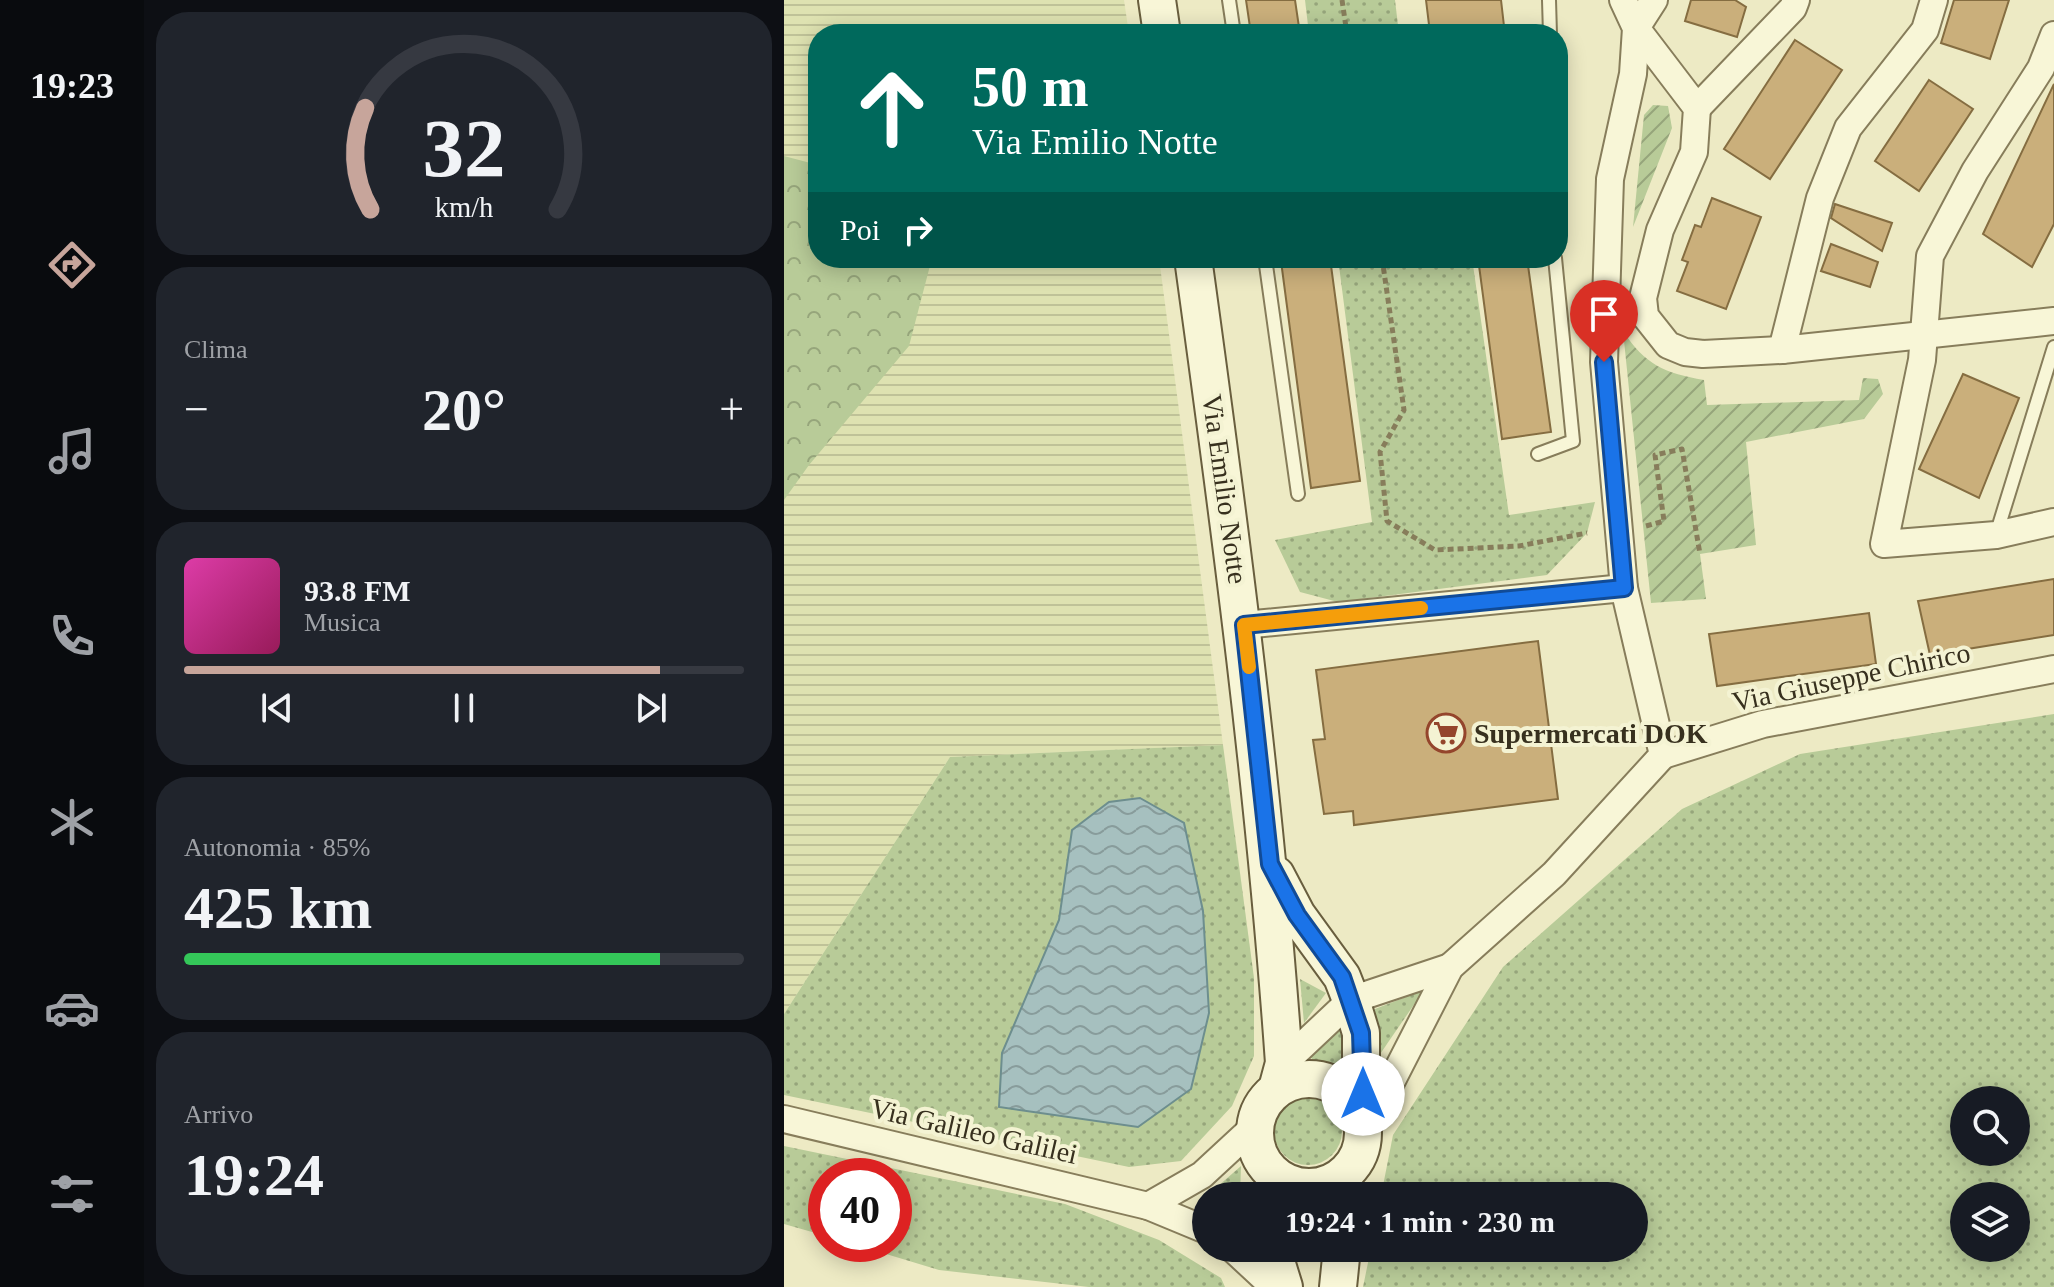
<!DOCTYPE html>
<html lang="it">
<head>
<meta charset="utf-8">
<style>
  body { margin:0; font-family:Georgia,serif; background:#20242c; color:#f1f3f6; height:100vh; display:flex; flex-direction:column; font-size:30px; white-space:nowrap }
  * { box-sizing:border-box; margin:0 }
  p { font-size:26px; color:#9ea1a6 }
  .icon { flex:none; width:44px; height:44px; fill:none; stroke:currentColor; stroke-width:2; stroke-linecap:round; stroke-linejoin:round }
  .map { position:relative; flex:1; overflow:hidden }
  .sheet { display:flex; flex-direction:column; gap:12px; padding:12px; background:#0d0f14; width:640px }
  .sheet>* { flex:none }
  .hud { position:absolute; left:24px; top:24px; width:760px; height:244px; border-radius:32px; box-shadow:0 4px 20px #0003; background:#00695c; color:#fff; overflow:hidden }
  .buttons { position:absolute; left:1166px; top:1086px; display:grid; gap:16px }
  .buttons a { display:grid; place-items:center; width:80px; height:80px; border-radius:50%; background:#171b24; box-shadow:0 4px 20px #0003; font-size:40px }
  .speed { position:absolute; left:24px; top:1158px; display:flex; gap:16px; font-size:40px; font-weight:700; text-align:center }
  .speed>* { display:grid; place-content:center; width:104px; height:104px; border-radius:50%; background:#171b24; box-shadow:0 4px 20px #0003; line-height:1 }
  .speed .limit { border:12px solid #d22; background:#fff; color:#111 }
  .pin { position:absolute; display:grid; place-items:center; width:68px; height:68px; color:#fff; margin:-82px -34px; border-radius:50% 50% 50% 0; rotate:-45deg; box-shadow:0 0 8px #0007 }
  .pin .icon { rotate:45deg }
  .me { position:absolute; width:88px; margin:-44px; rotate:0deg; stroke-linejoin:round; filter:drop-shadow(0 0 6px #0008) }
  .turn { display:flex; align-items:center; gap:28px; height:168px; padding:0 32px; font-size:36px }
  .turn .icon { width:104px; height:104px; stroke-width:2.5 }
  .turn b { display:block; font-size:56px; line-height:68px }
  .then { display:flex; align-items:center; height:76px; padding:0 32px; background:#0003; gap:16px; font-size:30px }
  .big { font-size:60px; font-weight:700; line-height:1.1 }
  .sheet .card { flex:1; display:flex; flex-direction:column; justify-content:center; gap:12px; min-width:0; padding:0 28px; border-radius:32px; background:#20242c }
  .sheet .dial { align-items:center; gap:0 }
  .dial svg { height:208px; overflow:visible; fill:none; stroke:#363941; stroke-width:7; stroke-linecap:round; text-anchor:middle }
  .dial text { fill:#f1f3f6; stroke:none }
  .song { display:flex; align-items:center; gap:24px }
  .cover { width:96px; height:96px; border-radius:12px; background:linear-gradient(135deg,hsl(320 70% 55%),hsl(330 70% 35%)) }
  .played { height:8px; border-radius:4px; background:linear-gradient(90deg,#c7a59b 85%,#363941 85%) }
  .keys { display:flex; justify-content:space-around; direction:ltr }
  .heat { display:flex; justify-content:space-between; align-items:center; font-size:44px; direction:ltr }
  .charge { height:12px; border-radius:6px; background:linear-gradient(90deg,#34c759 85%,#363941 0) }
  .trip { position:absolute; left:408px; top:1182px; width:456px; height:80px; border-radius:40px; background:#171b24; box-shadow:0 4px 20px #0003; font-weight:700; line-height:80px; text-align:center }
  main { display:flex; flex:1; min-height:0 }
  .tabs { display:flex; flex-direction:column; width:144px; justify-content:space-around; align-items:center; background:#090b0e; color:#9ea1a6 }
  .tabs .icon { width:56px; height:56px }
  .tabs .current { color:#c7a59b }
  .tabs b { font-size:36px; color:#f1f3f6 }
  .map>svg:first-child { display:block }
</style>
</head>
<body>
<main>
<nav class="tabs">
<b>19:23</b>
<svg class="icon current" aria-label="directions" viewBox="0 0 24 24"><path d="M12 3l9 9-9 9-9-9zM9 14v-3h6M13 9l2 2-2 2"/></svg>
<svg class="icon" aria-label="music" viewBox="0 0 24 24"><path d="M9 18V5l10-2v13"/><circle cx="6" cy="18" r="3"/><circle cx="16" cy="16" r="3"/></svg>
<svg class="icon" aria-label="phone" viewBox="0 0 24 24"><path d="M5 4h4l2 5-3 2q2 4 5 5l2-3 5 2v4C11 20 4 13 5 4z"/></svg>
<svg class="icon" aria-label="climate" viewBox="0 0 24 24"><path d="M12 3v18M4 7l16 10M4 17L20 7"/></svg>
<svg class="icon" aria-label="car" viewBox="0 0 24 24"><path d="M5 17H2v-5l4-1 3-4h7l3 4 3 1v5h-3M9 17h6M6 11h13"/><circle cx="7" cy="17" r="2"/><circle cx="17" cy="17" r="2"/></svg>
<svg class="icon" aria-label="filters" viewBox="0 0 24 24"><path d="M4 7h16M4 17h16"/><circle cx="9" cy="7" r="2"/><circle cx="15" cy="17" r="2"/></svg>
</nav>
<section class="sheet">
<div class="card dial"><svg viewBox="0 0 100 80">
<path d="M14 69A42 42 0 1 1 86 69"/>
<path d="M14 69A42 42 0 0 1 12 30" stroke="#c7a59b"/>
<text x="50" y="56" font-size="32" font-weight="700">32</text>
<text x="50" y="72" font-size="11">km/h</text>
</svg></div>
<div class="card"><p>Clima</p>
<div class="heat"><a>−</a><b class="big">20°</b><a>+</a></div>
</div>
<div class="card">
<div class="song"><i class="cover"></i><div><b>93.8 FM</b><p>Musica</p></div></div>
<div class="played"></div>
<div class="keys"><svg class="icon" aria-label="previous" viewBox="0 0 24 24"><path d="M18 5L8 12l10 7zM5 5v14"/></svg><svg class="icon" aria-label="pause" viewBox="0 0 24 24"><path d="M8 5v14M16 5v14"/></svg><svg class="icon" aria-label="next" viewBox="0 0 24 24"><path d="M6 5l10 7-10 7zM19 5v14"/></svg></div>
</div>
<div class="card"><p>Autonomia · 85%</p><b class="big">425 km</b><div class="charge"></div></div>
<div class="card"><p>Arrivo</p><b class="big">19:24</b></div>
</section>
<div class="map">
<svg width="1270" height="1287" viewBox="0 0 1270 1287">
  <defs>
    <pattern id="farmland-rules" width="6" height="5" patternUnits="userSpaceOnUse" patternTransform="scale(2)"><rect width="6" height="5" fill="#dee2b1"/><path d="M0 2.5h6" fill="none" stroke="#bfc298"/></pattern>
    <pattern id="grass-dots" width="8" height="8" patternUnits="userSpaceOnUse" patternTransform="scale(2)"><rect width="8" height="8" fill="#b8cb98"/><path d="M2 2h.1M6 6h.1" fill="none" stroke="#96a57b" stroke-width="1.8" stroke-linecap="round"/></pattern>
    <pattern id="forest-crowns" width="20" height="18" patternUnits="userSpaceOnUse" patternTransform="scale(2)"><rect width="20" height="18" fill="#b8cb98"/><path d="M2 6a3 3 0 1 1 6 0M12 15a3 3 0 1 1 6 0" fill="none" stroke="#96a57b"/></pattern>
    <pattern id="garden-furrows" width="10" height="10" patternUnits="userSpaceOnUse" patternTransform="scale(2)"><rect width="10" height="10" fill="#b8cb98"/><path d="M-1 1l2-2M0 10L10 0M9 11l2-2" fill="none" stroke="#96a57b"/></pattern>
    <pattern id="water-waves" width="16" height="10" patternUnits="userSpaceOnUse" patternTransform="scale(2)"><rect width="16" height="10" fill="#a6c0bf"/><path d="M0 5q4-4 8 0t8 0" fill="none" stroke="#889c9b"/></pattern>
  </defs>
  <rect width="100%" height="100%" fill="#edeac4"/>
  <path fill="url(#farmland-rules)" d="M0 0H340L345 34H34V258H375L439 745 166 757 0 1014Z"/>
  <g fill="url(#grass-dots)" fill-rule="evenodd">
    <path d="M521 0H611L615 34H525Z"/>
    <path d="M554 258H688L725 515 811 502 803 533 763 575 554 602 516 592 491 540 588 522Z"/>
    <path d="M1270 714V1287H579L587 1248H850V1196H597L609 1135 719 967 898 809 1016 754ZM1180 1100H1232V1152H1180ZM1180 1196H1232V1248H1180Z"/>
    <path d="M439 745 470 978V1056L448 1106 397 1161 345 1167 0 1095V1014L166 757Z"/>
    <path d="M516 979 542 993 520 1023Z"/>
    <path d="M640 990 592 1060 591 1009Z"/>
    <path d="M556 1022H561L560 1069 530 1063 527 1057Z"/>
    <circle cx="524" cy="1131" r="34"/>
    <path d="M0 1146 281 1204 375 1240 437 1278 441 1287H305L155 1270 69 1244H110V1176H42V1236L0 1224Z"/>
    <path d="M457 1166 456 1196 425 1194Z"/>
  </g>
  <path fill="url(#forest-crowns)" d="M0 156 34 165V258H148L125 346 25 465 0 500Z"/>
  <g fill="url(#garden-furrows)">
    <path d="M869 105 884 106 888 128 849 227 860 115Z"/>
    <path d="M839 331C861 365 881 373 920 380L923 405 1075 400 1079 378 1094 379 1099 394 1080 419 962 442 972 545 916 554 922 599 867 603Z"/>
  </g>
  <path fill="url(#water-waves)" stroke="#6d8e8e" stroke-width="2" d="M356 798 400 823 419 911 425 1013 407 1089 354 1127 215 1107 218 1053 275 920 288 830 325 802Z"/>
  <g fill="#caaf7b" stroke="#856d41" stroke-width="2">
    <path d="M462 0H511L516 34H467Z"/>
    <path d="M642 0H717L720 26 646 33Z"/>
    <path d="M907 0H951L962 7 953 37 901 21Z"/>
    <path d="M1170 0H1225L1206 59 1157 43Z"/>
    <path d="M1011 40 1058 70 986 179 940 149Z"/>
    <path d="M1145 80 1189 109 1135 191 1091 161Z"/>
    <path d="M1270 84V224L1248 267 1199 234Z"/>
    <path d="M928 198 977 217 942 309 893 291 904 262 898 260 911 225 917 227Z"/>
    <path d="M1051 204 1108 223 1098 251 1047 218Z"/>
    <path d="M1047 244 1094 262 1086 287 1037 271Z"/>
    <path d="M517 258H546L576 481 527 488 497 261Z"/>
    <path d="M694 258H743L767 432 718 439Z"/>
    <path d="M1179 374 1235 398 1195 498 1135 469Z"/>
    <path d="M1270 579V635L1146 655 1134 601Z"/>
    <path d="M1085 613 1092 664 933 686 925 634Z"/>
    <path d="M754 641 774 799 570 825 569 811 540 814 529 740 541 739 532 670Z"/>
  </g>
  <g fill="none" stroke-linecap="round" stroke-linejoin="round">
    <defs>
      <g id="lane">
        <path d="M445 0 450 34"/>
        <path d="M765 0 766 34"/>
        <path d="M481 258 514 494"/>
        <path d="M754 454 789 441 771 258"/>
        <path d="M1212 535 1270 347"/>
      </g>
      <g id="street">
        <path d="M870 0 852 28 913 108 910 152 876 230 859 298 861 316 884 345 901 352 919 354 998 350 1270 321"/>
        <path d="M1270 35 1257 68 1191 171 1146 256 1138 360 1100 544 1212 535 1270 522"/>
        <path d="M913 108 1009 8 1012 0"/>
        <path d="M998 350 1036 198 1064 128 1141 30 1150 0"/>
        <path d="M460 625 840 588"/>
        <path d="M879 755 979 724 1270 669"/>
        <path d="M500 1063 567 1000 666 967"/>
        <path d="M0 1119 364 1206 422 1230"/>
        <path d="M580 1135 666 967 770 874 879 755 840 588 820 362 826 179 849 74 852 28 839 0"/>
        <path d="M519 1196 540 1186"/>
        <path d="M364 1206 418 1175 471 1126"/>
        <path d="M448 1248 490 1287"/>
      </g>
      <g id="secondary">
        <path d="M373 0 378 34"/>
        <path d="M409 258C446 526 481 793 500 1063L493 1089"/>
        <path d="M492 875 513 915 558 977 567 1000 577 1033V1118"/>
        <circle cx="525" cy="1133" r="54"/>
        <path d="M488 1248 500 1287"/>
        <path d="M554 1287 558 1248"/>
      </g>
    </defs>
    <use href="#lane" stroke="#877d5b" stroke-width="16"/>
    <use href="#street" stroke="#877d5b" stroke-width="30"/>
    <use href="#secondary" stroke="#695e3e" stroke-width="40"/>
    <g stroke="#877d5b" stroke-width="5" stroke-dasharray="6 4" stroke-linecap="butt">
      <path d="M558 0 563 34"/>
      <path d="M598 258 620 410 596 452 603 521 651 550 735 546 803 533"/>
      <path d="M862 526 880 521 871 455 898 449 916 554"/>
    </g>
    <use href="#lane" stroke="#f8f6d7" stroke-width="12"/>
    <use href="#street" stroke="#f8f6d7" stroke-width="26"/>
    <use href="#secondary" stroke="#f8f6d7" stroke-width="36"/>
  </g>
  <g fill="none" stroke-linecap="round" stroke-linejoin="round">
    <defs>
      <path id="route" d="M579 1094 577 1033 558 977 513 915 486 864 460 625 840 588 820 362"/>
    </defs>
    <use href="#route" stroke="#114b97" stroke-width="20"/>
    <use href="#route" stroke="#1a73e8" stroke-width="14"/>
    <path stroke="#f59e0b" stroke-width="14" d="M465 667 460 625 637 608"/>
  </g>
  <defs>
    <symbol id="supermarket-ring" viewBox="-11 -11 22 22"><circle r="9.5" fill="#f4f3d3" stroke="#94452c" stroke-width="1.5"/><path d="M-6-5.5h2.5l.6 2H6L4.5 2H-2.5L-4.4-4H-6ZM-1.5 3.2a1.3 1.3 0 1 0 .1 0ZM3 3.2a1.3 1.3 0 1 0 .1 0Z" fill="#94452c"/></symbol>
  </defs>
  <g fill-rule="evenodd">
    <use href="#supermarket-ring" x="640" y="711" width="44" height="44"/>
  </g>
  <g text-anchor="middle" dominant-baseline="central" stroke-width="8" stroke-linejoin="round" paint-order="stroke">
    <g font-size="28" fill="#37301e" stroke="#f4f3d3">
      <text transform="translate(441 489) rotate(82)">Via Emilio Notte</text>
      <text transform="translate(1067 677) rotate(-12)">Via Giuseppe Chirico</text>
      <text transform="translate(190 1131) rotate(13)">Via Galileo Galilei</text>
    </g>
    <g font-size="28" font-weight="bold" fill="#37301e" stroke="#f4f3d3" text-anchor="start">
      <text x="690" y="733">Supermercati DOK</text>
    </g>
  </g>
</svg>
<div class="buttons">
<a><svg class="icon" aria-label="search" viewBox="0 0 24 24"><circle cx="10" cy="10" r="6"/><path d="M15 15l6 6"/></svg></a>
<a><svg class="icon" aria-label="layers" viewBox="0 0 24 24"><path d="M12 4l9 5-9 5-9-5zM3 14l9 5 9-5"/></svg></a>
</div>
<div class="speed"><div class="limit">40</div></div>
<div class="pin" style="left:820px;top:362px;background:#d93025"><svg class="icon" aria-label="arrive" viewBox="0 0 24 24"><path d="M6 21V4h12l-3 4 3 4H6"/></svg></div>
<svg class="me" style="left:579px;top:1094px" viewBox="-20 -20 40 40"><circle r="19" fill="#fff"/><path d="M0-13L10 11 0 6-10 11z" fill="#1a73e8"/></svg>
<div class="trip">19:24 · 1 min · 230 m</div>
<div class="hud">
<div class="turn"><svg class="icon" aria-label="ahead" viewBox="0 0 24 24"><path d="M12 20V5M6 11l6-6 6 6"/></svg><div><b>50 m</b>Via Emilio Notte</div></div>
<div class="then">Poi<svg class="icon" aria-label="right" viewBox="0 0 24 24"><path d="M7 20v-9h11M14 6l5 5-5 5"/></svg></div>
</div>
</div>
</main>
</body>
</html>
